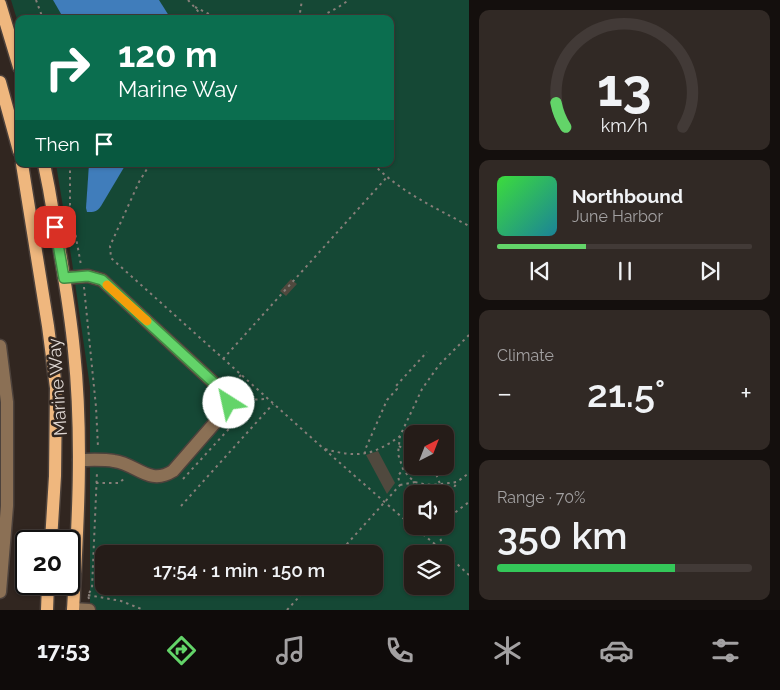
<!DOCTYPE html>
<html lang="en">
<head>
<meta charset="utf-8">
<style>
  body { margin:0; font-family:Raleway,sans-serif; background:#312925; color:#f1f3f6; height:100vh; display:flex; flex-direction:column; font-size:19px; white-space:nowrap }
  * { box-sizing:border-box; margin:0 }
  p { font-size:16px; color:#a3a1a2 }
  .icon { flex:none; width:28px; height:28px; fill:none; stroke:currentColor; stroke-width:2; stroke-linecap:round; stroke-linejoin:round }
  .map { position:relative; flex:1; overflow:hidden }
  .drawer { display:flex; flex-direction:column; gap:10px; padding:10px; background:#140f0d; width:311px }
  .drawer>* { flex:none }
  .hud { position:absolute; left:15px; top:15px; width:379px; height:152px; border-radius:10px; box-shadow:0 1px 4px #0004,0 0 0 1px #423a37; background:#0b6e4f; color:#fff; overflow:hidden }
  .needle { width:32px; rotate:42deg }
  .buttons { position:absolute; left:404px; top:425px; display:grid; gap:10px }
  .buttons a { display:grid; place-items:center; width:50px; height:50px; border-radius:10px; background:#251c18; box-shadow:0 1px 4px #0004,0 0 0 1px #423a37; font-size:25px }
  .speed { position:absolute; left:15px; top:530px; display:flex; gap:10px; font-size:25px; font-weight:700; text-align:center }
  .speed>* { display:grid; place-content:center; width:65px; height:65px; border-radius:50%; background:#251c18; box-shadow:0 1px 4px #0004,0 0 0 1px #423a37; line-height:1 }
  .speed .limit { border:2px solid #111; border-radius:8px; background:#fff; color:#111 }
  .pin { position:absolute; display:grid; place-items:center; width:42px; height:42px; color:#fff; margin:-21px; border-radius:10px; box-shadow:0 2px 8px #0006 }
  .me { position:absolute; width:55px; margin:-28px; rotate:325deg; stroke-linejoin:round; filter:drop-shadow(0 0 4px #0008) }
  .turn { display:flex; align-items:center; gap:18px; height:105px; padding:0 20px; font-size:22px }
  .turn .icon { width:65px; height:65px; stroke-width:2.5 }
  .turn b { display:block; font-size:35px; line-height:42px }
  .then { display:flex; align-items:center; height:48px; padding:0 20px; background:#0003; gap:10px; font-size:19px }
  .big { font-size:38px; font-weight:600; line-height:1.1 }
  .drawer .widget { flex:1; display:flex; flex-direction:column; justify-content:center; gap:8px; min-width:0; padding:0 18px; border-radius:10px; background:#312925 }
  .drawer .dial { align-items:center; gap:0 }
  .dial svg { height:130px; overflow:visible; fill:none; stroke:#423a37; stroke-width:7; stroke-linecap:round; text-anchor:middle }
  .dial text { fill:#f1f3f6; stroke:none }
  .song { display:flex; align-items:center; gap:15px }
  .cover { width:60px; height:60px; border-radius:8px; background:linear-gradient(135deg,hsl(120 70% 55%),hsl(190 70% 35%)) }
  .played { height:5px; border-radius:2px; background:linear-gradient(90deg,#63d469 35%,#423a37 35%) }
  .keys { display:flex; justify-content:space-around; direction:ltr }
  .heat { display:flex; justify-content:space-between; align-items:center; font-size:28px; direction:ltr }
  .charge { height:8px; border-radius:4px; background:linear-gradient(90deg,#34c759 70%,#423a37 0) }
  .trip { position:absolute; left:95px; top:545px; width:288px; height:50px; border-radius:10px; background:#251c18; box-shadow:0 1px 4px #0004,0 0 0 1px #423a37; font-weight:600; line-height:50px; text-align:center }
  .menu { display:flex; height:80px; justify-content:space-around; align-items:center; background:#0f0b0a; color:#a3a1a2 }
  .menu .icon { width:35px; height:35px }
  .menu .active { color:#63d469 }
  .menu b { font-size:22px; color:#f1f3f6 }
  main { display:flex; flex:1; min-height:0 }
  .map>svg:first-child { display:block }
</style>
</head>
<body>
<main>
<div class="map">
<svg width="469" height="610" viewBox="0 0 469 610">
  <rect width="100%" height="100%" fill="#312620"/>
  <path fill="#154835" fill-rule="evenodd" d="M11 0H469V610H90V387L72 262 56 164H390V19H19V26ZM412 434H445V466H412ZM412 494H445V526H412ZM104 554H374V586H104ZM412 554H445V586H412Z"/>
  <g fill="#407dbb">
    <path d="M53 0H159L171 19H64Z"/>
    <path d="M89 164H126L101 206C97 212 94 212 87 212L86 208Z"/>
  </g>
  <g fill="#50493e">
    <path d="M291 279 297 284 286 296 280 291Z"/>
    <path d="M378 451 395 483 387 494 366 455Z"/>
    <path d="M408 485 417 494H412V505L403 497Z"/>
  </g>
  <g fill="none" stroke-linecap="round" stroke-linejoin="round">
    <defs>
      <g id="minor">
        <path d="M64 278 88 276 102 280 226 394 229 403 226 410 173 471C149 486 137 464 114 461 103 459 90 460 79 460"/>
        <path d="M0 346 7 402V506L0 592"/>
        <path d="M73 609 89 610"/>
      </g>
      <g id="major">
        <path d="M0 4 19 67"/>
        <path d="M0 82 19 151"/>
        <path d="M22 164 48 326 56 388 55 476 51 541"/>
        <path d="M44 164 49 189C58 243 69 297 74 351 83 437 78 524 73 610"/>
        <path d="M47 610 48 584"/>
      </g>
    </defs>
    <use href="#minor" stroke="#4d423c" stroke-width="15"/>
    <use href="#major" stroke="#4d423c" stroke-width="15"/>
    <g stroke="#877e79" stroke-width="2" stroke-dasharray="2.5 4" stroke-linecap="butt">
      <path d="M36 0 43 19"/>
      <path d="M188 0 205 19"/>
      <path d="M195 7 219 19"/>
      <path d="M299 19 302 0"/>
      <path d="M316 19 337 8 349 0"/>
      <path d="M70 164V205L81 265"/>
      <path d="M150 164 139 182 110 246 111 258 324 449 412 526"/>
      <path d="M373 164C402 193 434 207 469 226"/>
      <path d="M84 287 96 407 98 447"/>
      <path d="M469 335 439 365 422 389 400 436 398 454 403 469 409 477 415 482 423 484 432 485 457 482 469 473"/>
      <path d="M223 359 387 177"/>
      <path d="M241 375 234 382 239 391 242 401"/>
      <path d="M242 400 267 399"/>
      <path d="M399 446 412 454"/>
      <path d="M325 449C357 458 373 456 400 436"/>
      <path d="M365 454V450L387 400 397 389 395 387 427 352"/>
      <path d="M427 466 436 474 440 484"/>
      <path d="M183 479 237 420 242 405"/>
      <path d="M96 483H119L126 477"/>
      <path d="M400 485 415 482"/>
      <path d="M445 504 457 482"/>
      <path d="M181 506 273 404"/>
      <path d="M445 520 469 502"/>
      <path d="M413 526 442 550"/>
      <path d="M438 526 443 551 469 575"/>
      <path d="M338 554 400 485 398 476 403 469"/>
      <path d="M88 595 121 601 144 610"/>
      <path d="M89 599 88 595 92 588 97 472"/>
      <path d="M287 610 309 586"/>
    </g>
    <use href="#minor" stroke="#8b7055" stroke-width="12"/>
    <use href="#major" stroke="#efb77e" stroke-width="12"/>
  </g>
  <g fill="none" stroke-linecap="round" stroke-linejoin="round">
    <defs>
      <path id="route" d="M55 227 64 278 88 276 102 280 226 394 229 403"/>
    </defs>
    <use href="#route" stroke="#408a44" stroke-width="12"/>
    <use href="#route" stroke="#63d469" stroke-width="9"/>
    <path stroke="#f59e0b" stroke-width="9" d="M107 285 147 321"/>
  </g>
  <g text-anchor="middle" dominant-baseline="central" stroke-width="5" stroke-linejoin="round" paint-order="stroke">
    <g font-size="18" fill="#ded6d2" stroke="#312620">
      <text transform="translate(57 387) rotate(-94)">Marine Way</text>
    </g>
  </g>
</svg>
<div class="buttons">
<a><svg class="needle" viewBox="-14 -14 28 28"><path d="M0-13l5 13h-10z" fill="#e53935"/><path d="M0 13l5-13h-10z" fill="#a3a1a2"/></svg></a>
<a><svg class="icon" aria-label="sound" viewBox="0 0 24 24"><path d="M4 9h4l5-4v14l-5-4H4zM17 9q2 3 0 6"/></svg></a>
<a><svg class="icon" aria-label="layers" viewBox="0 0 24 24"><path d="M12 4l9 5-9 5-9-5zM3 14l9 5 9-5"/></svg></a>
</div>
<div class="speed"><div class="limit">20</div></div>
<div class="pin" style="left:55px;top:227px;background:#d93025"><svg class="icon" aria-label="arrive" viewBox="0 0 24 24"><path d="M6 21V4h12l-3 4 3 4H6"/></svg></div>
<svg class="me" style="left:229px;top:403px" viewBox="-20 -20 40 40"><circle r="19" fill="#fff"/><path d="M0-13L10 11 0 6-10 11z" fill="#63d469"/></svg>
<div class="trip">17:54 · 1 min · 150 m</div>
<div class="hud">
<div class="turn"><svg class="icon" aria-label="right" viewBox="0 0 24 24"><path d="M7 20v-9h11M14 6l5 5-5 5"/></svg><div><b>120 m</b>Marine Way</div></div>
<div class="then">Then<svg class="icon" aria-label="arrive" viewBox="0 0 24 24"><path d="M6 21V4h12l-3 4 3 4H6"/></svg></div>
</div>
</div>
<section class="drawer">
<div class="widget dial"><svg viewBox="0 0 100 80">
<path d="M14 69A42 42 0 1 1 86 69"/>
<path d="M14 69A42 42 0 0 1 8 54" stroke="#63d469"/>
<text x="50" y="56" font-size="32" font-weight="700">13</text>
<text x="50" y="72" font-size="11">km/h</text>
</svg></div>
<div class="widget">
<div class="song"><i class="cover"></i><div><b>Northbound</b><p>June Harbor</p></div></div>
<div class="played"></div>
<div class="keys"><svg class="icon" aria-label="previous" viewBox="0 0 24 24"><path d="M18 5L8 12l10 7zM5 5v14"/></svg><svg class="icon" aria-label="pause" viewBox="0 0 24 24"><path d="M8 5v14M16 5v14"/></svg><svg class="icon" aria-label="next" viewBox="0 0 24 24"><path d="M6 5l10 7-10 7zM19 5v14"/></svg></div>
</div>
<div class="widget"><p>Climate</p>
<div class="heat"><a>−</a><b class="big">21.5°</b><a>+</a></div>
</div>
<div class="widget"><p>Range · 70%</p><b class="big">350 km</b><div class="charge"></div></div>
</section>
</main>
<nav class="menu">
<b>17:53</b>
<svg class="icon active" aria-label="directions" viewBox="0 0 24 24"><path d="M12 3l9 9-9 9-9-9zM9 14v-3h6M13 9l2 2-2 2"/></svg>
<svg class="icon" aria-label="music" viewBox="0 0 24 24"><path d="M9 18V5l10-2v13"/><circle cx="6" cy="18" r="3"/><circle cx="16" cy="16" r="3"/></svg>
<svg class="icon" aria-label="phone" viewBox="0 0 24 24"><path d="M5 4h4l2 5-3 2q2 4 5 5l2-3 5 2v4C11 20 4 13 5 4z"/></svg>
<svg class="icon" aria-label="climate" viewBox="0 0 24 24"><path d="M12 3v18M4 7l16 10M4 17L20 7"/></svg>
<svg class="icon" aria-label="car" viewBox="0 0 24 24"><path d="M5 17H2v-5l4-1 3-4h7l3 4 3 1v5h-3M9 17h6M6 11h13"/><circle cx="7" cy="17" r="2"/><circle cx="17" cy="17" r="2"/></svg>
<svg class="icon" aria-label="filters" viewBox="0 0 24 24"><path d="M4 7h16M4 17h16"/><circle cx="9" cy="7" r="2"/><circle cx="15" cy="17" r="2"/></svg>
</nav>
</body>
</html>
